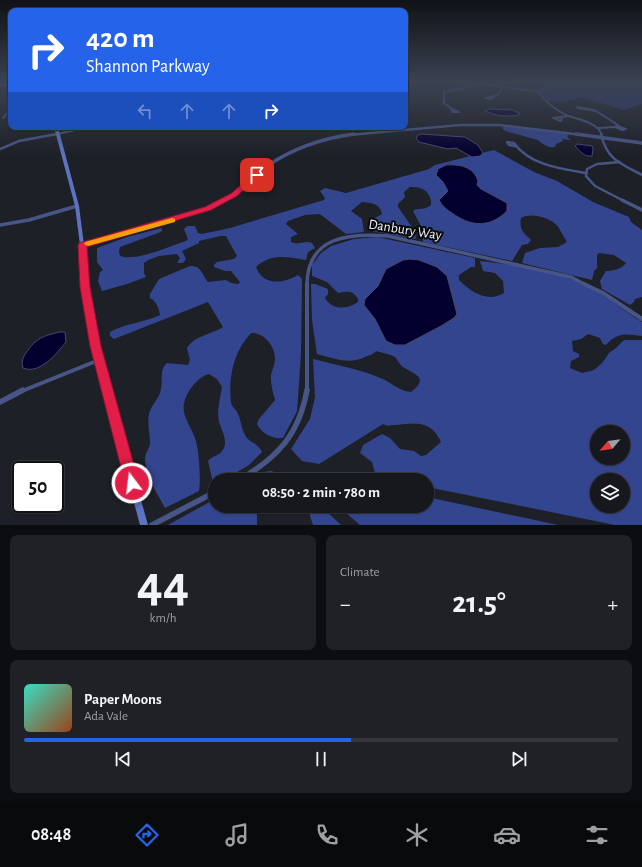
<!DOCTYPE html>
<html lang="en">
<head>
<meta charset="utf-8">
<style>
  body { margin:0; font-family:"Alegreya Sans",sans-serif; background:#1f2126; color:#f1f3f6; height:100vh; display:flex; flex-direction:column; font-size:15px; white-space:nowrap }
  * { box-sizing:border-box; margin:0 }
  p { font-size:13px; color:#9ea0a4 }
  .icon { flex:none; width:22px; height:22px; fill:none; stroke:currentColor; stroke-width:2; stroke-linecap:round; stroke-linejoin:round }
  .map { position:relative; height:525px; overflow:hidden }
  .drawer { display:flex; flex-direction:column; gap:10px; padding:10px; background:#0c0d10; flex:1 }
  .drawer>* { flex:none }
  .banner { position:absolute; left:8px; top:8px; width:400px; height:122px; border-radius:8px; box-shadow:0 1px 3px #0004,0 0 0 1px #35373b; background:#2563eb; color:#fff; overflow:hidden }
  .needle { width:26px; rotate:241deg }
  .controls { position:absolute; left:590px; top:425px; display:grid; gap:8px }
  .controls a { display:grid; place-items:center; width:40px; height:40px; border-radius:50%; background:#16181d; box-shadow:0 1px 3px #0004,0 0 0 1px #35373b; font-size:20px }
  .speed { position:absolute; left:12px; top:461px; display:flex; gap:8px; font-size:20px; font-weight:700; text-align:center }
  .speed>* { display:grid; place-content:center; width:52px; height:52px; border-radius:50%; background:#16181d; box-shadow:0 1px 3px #0004,0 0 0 1px #35373b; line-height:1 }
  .speed .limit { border:2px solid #111; border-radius:6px; background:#fff; color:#111 }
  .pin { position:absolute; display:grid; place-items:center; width:34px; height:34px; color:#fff; margin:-17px; border-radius:8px; box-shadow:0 2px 6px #0006 }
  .me { position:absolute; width:44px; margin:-22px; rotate:345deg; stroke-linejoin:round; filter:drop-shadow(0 0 3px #0008) }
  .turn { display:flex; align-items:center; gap:14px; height:84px; padding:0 12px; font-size:18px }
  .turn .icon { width:52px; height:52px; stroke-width:2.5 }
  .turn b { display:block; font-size:28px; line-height:34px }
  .lanes { display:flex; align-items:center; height:38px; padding:0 12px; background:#0003; justify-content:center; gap:20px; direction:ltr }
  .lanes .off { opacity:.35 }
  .big { font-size:30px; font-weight:700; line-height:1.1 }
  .drawer .tile { flex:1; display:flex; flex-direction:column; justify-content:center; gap:6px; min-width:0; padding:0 14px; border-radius:8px; background:#1f2126 }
  .drawer .dial { align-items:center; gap:0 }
  .dial b { font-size:52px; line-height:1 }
  .song { display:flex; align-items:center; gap:12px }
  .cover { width:48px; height:48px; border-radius:6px; background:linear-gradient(135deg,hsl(170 70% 55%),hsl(20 70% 35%)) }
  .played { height:4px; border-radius:2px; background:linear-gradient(90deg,#2563eb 55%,#35373b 55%) }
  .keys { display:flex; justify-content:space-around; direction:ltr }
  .heat { display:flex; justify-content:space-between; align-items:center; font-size:22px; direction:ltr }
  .drawer .tiles { flex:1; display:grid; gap:10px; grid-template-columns:1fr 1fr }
  .tile:last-child { grid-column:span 2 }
  .trip { position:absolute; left:208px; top:473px; width:226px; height:40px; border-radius:20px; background:#16181d; box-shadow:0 1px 3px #0004,0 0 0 1px #35373b; font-weight:700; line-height:40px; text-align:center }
  .tabs { display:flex; height:64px; justify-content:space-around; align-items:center; background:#090a0c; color:#9ea0a4 }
  .tabs .icon { width:28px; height:28px }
  .tabs .on { color:#2563eb }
  .tabs b { font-size:18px; color:#f1f3f6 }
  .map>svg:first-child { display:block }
</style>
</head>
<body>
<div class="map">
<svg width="642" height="525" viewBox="0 0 642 525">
  <rect width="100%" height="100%" fill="#1e2027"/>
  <path fill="#273471" d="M560 82H642V104L624 110 580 97C571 102 557 101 547 101L540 92 551 84Z"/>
  <g fill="#34458f" fill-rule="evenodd">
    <path d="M504 126 567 134 568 136 567 137 571 140 562 139 563 141 556 144 555 147C547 148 543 144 538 140L505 131 502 128Z"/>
    <path d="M494 150 534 172 557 181 593 202 629 217 631 222 642 230V297L635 299 634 302 630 305 602 289 600 281 606 271C613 271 622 269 626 263L614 255 599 253 597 255V268L594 271 592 280 522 263 525 253 540 248 558 247 567 242C564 237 561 232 559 228 552 218 532 212 521 218 519 229 523 233 531 240L528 244 522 245 512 261 423 242V230L413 211C419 207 424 211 431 205 432 192 422 186 410 187L404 192 405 197 398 204V207L414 230 416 238 415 239 372 231 373 219 382 214C380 203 371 203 362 202L351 211 362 219 364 232 346 234 320 214 305 215 288 221 286 224 298 234 291 237V242C300 246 303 240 312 243L315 248 308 252 306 260C287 257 271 253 256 267 263 286 283 284 298 275L302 279 301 354 297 411 283 438C272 439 262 434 257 424L259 419 275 400C273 393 271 386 271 379 270 372 276 365 275 357 274 345 263 332 251 333 234 351 228 377 231 402 231 406 235 408 237 412 241 419 241 428 245 435 248 442 258 443 262 452L249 465 224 480H215L214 487 208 461C213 455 221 456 224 448 227 441 223 433 221 427 215 415 220 400 222 387L217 379 209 374C196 377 181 398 184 412 186 421 192 430 195 438 199 449 201 480 199 491L165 508C157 493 146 477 145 459 145 453 150 448 150 442 150 433 147 424 149 414 151 405 160 398 161 389 163 380 159 370 167 363L188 365 190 360 187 348C195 335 211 335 223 327L208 302 114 339 110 336V332C126 323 143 323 160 315 159 308 156 301 150 298V294L159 279 190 266C201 265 202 275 208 282L226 280 231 283 238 284 240 282 231 271H225L214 267V265L217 262 234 259 237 256 226 236H220L199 241V243L182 251 186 259 183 263H177L180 258 177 254 159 256 148 260 144 263V273L146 277 127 284 102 291 98 281 100 272 103 270 97 262V248L127 237 162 228V231L158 233 120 247 119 251 120 256C136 262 170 246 186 241L188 239 184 229 187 226H195L198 233 202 234 230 228 324 200 325 198 320 191 325 188 346 193 429 169 435 165Z"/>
    <path d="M377 237 475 258V267H471L459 275V280C471 292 487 303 504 293L503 281 495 273 483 271 480 261C514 265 555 270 585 285 605 295 623 310 642 322V336C625 334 618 332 606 345L603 344 600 338 588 334 581 339 572 341 573 351 579 354V357L571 361 570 368 582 373 594 370 603 362 609 353 616 348 624 340H642V525H615L427 487V480H393L376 477 372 462 360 453 363 445 382 434 390 438 400 449 414 451 421 456 426 455 441 442C432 421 416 422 396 425 390 425 388 427 383 424L319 464 302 461 291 449 310 419 315 397 313 359C337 365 363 370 385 380 394 385 400 391 411 392 429 378 416 375 403 367 399 364 398 360 395 357 390 354 382 353 376 351 373 355 369 355 365 357 349 365 333 358 317 354L312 320 311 284H315L328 289V294L325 298C332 310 346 310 358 302V299C353 290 347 291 338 293L327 282 312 276V265L321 253 331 246 354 239ZM597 432H623V458H597ZM597 480H623V506H597Z"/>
    <path d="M271 471 280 474 284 480H249L264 472Z"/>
    <path d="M427 497 558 525H360L338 506H427Z"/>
    <path d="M215 499V506H257V525H168Z"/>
    <path d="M310 506H321L341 525H313L310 516Z"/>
  </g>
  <g fill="#030030" stroke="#4a496b">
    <path d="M490 109 512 110 519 113V115C508 117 495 116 485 111Z"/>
    <path d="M422 134 465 137 478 145 483 153 480 156 472 157 456 148 448 149 419 142 416 138 418 135Z"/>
    <path d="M578 144 592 146 593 149 592 156C584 157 580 151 575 146Z"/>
    <path d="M446 165C460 164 474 167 478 181L477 185 481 189 507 203V211C490 228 471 227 452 213 447 210 442 206 439 200L448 191 443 182 436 175 438 170H436Z"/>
    <path d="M410 259 419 260 437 267 447 276 457 314 454 318 441 326 405 345H395L386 341 375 319 364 305 365 299 378 286 386 269 403 260Z"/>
    <path d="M60 332H65L66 342C57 353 40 375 23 368 21 362 23 357 26 353 36 338 43 336 60 332Z"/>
  </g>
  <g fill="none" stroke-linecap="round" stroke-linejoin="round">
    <g stroke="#475587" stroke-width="2">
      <path d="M541 82 551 84"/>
      <path d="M560 82 541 90 540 94C546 103 555 109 564 114 576 120 597 121 602 135"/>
      <path d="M0 85H11"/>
      <path d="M494 97 491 99 485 98 498 95 503 86"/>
      <path d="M577 107 594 110 596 111 578 108Z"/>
      <path d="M452 109 459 112H452Z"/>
      <path d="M452 109 444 103V92L483 84 540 92"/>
      <path d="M596 111 618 125 615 127 598 128"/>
      <path d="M3 118 11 109"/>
      <path d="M562 118 561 121 553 118 569 116"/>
      <path d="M615 127 622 130 626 129 617 126"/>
      <path d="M52 135 76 130 129 127"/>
    </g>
    <g stroke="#475587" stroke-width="2.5">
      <path d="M601 134C607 160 620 163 642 175"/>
      <path d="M515 146 509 145 507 142 514 143C529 165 562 169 586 173"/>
      <path d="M0 149 19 141 57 134"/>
      <path d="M620 162 597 164 587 169 586 176 595 186 624 201"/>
    </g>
    <g stroke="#475587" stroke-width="3.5">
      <path d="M622 200 642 210"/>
      <path d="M0 225 29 220 77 206"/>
      <path d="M307 285C307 236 350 233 388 236L571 277 586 285"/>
    </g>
    <g stroke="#475587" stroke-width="4">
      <path d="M584 284 603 293 642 319"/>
      <path d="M22 391 99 360"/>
      <path d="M307 391V284"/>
    </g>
    <g stroke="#475587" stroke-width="5.5">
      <path d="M0 402 23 390"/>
      <path d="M239 480C277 458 299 435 307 390"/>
      <path d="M152 525 215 492"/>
    </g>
    <path stroke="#475587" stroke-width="2.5" d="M348 135 460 125H499L583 135"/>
    <g stroke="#475587" stroke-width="3.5">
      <path d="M576 134 642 143"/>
      <path d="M223 201C240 192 252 177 267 166 292 149 324 138 354 134"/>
    </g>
    <path stroke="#475587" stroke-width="4" d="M82 245 208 209 225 200"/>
    <path fill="#5d72c1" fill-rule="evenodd" d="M54 127H58L79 206 84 245 88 287 98 346 148 525H140L92 346 82 287 80 245 75 206Z"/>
  </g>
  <linearGradient id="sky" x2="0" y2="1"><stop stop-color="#101215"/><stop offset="0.53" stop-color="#3b4252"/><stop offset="1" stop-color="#3b4252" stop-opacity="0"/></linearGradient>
  <rect width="642" height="155" fill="url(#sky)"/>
  <path fill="#e11d48" stroke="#92132f" d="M254 173 260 175 237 196 211 210 87 247 90 287 101 346 139 483 137 488 132 491 127 488 125 483 90 346 80 287 78 245 79 243 205 207 232 193Z"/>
  <path fill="#f59e0b" d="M172 218 175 219V222L88 246 84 244 85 242Z"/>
  <g text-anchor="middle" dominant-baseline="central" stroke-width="4" stroke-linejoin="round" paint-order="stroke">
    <g font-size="14" fill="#f0f2f6" stroke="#090a0d">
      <text transform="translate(405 230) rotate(9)">Danbury Way</text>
    </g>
  </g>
</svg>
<div class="controls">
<a><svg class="needle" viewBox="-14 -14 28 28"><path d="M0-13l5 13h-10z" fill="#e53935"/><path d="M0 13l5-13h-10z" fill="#9ea0a4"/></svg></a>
<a><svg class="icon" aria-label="layers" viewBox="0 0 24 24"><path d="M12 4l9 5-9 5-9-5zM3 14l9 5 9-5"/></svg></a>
</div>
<div class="speed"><div class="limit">50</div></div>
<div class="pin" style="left:257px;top:175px;background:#d93025"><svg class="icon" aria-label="arrive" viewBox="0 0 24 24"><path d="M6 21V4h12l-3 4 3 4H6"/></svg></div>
<svg class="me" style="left:132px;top:483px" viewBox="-20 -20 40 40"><circle r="17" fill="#e11d48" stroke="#fff" stroke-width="3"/><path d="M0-11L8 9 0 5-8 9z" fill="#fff"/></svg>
<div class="trip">08:50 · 2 min · 780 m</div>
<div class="banner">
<div class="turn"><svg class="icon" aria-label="right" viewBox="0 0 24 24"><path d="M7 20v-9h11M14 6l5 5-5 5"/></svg><div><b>420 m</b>Shannon Parkway</div></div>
<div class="lanes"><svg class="icon off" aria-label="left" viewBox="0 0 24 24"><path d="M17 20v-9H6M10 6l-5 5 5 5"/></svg><svg class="icon off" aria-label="ahead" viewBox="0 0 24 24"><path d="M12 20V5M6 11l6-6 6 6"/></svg><svg class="icon off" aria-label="ahead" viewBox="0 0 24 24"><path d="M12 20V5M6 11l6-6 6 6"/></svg><svg class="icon" aria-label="right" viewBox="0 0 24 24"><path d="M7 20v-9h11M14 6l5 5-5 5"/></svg></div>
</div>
</div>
<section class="drawer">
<div class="tiles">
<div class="tile dial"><b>44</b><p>km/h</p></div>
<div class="tile"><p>Climate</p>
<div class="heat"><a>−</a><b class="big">21.5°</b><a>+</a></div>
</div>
<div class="tile">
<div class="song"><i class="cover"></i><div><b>Paper Moons</b><p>Ada Vale</p></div></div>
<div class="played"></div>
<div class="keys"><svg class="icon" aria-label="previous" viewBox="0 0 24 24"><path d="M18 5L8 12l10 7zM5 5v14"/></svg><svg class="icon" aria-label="pause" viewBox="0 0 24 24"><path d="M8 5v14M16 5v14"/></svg><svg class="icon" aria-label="next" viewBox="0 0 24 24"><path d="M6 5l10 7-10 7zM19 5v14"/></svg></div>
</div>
</div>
</section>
<nav class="tabs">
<b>08:48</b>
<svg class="icon on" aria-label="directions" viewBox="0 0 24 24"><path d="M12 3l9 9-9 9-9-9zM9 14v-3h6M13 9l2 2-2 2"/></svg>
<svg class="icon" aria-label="music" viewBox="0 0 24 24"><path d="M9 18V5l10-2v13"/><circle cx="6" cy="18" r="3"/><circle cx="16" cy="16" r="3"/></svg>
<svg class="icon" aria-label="phone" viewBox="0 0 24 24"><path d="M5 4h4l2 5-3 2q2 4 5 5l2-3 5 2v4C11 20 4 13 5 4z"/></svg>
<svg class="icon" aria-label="climate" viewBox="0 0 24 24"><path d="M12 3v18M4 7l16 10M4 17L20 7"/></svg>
<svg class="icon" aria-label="car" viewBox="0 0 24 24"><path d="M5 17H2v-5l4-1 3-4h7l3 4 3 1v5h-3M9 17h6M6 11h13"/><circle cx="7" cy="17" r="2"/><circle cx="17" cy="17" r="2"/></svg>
<svg class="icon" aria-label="filters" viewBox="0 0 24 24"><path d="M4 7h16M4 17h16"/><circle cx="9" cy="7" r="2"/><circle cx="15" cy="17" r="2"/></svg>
</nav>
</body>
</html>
